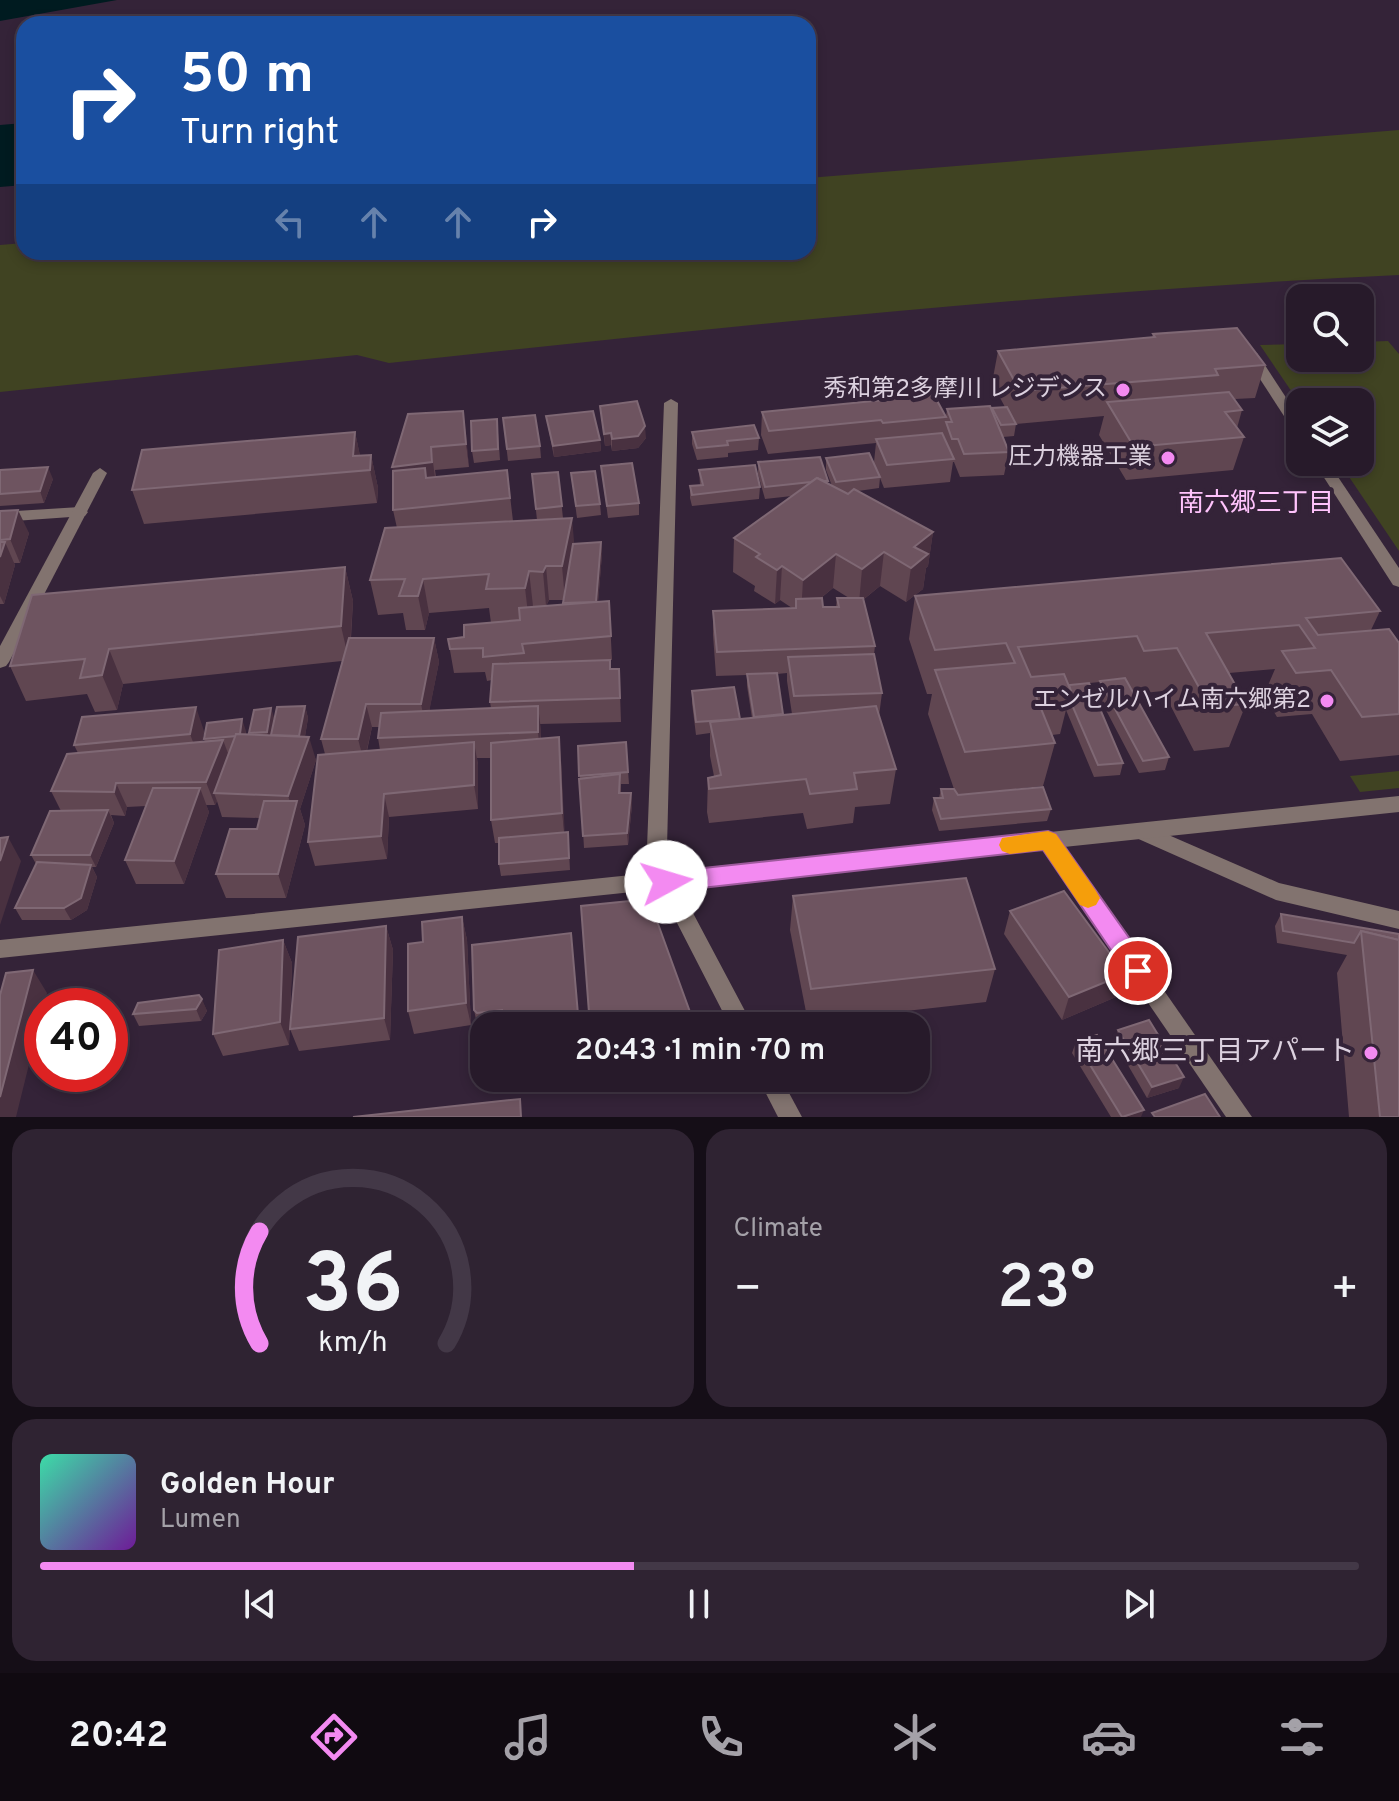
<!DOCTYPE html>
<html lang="en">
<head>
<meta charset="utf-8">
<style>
  body { margin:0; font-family:Overpass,"Noto Sans JP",sans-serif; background:#2f2332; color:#f1f3f6; height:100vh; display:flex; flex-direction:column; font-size:30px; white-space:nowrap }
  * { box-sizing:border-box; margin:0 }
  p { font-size:26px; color:#a4a1a8 }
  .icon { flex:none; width:44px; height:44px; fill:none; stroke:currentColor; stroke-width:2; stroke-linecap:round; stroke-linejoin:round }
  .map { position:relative; height:1117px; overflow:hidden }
  .sheet { display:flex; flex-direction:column; gap:12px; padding:12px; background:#150e17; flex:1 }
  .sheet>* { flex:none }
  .guide { position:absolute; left:16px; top:16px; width:800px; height:244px; border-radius:24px; box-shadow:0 4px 12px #0003,0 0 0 2px #433847; background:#1a4fa0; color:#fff; overflow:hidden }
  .controls { position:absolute; left:1286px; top:284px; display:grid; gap:16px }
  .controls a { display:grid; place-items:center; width:88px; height:88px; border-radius:16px; background:#271a2a; box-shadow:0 4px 12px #0003,0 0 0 2px #433847; font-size:40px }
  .speed { position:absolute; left:24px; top:988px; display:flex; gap:16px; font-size:40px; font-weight:700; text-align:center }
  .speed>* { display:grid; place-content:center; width:104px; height:104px; border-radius:50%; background:#271a2a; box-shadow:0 4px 12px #0003,0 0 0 2px #433847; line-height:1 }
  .speed .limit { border:12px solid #d22; background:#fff; color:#111 }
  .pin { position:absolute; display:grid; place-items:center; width:68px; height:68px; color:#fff; margin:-34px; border:4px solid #fff; border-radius:50%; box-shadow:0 2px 8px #0007 }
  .me { position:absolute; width:88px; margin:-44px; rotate:84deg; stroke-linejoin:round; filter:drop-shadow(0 0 6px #0008) }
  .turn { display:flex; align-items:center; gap:28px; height:168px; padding:0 32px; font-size:36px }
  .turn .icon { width:104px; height:104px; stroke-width:2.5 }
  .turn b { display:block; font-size:56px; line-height:68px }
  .lanes { display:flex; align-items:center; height:76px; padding:0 32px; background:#0003; justify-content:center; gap:40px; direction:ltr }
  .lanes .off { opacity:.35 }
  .big { font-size:60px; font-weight:600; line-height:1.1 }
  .sheet .card { flex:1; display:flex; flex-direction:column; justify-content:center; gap:12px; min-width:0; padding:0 28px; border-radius:24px; background:#2f2332 }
  .sheet .dial { align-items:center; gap:0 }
  .dial svg { height:208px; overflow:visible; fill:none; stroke:#433847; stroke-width:7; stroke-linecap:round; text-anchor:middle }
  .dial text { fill:#f1f3f6; stroke:none }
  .song { display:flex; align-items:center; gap:24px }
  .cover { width:96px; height:96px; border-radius:12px; background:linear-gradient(135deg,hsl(160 70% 55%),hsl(280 70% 35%)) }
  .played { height:8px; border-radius:4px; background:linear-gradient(90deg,#f38af1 45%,#433847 45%) }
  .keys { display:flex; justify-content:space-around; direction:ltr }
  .heat { display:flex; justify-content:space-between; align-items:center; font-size:44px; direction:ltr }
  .sheet .tiles { flex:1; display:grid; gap:12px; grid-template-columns:1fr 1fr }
  .card:last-child { grid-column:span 2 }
  .trip { position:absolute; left:470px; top:1012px; width:460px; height:80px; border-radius:24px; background:#271a2a; box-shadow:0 4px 12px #0003,0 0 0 2px #433847; font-weight:600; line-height:80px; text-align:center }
  .dock { display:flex; height:128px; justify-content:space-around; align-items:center; background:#100a11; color:#a4a1a8 }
  .dock .icon { width:56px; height:56px }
  .dock .selected { color:#f38af1 }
  .dock b { font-size:36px; color:#f1f3f6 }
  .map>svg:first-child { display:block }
</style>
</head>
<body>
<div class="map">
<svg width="1399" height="1117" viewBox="0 0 1399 1117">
  <rect width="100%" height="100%" fill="#342338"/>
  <g fill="#404322">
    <path d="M1399 130V275C1061 291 725 327 389 363L357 355 0 392V245L24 243V252H808V178Z"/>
    <path d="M1388 341 1399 354V551L1339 462H1360V402L1300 404 1260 345 1300 344V358H1360V342Z"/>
    <path d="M1399 771V788L1360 792 1350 776Z"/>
  </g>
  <g fill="#001b20">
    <path d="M0 0H117L0 21Z"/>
    <path d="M24 123V185L0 187V125Z"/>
  </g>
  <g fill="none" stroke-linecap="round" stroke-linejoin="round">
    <g fill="#82736f" fill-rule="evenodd">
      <path d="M80 507 88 512 85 516 0 522V512Z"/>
      <path d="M1141 823 1279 883 1399 911V929L1276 900 1134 837 1131 831 1134 825Z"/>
      <path d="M1048 832 1055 834 1252 1117H1226L1041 846 1038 840 1041 834Z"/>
    </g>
    <g fill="#82736f" fill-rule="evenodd">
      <path d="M1252 352 1257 353 1300 419V434L1295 433 1245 356Z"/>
      <path d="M671 399 678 403 667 848 676 881 753 1026H730L656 882 647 848 664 403Z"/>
      <path d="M1314 462H1328L1399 568V587L1393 585Z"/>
      <path d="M100 468 107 473 9 662 6 666 0 668V646L93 473Z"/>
      <path d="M758 1078H781L802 1117H778Z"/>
    </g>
    <path fill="#82736f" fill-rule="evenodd" d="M1399 796V812L0 958V940Z"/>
  </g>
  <g fill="#604651" fill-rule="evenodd">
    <path d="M1153 334 1265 365 1255 398 1235 399 1242 410 1237 428 1244 437 1233 470 1126 480 1099 435 1104 416 1016 424 1014 436 1003 437 1009 452 1004 475 960 477 954 462H953L950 482 884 488 880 478 879 488 858 491 933 532 928 566 926 568 923 589 906 602 880 586 863 600 875 646 874 654 882 693 879 716 896 769 890 804 855 807 853 823 807 829 803 813 709 823 707 812 708 778 714 776 710 756V733L696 735 692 703V691L740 719 752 718 747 686V675L716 676 713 635V611L792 608 780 600 775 604 754 591 755 586 733 572 734 538 792 496 765 499 758 474V462L828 481V484L832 486 826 470V458L874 462 876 443 768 454 761 435 762 412 946 417 947 409 992 410 1005 407 992 383 998 351 1152 337ZM833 588 849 598H837L836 607H823L821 598ZM787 673V681L792 714H783L777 674Z"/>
    <path d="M600 406 646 438 638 448 612 451 611 445 605 446Z"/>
    <path d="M463 411 469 467 435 470 436 477 507 470 513 521 537 520 532 474 558 472 563 518 549 519 574 544 601 542 602 554 598 602 609 601 612 660H610L611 669 620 693 621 722 540 724 541 738 561 760 564 833 568 832 570 870 501 876 499 864V843H495L491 820V758H477L478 765V809L389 817 387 859 315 866 308 842 325 754 321 739 342 661 123 684 117 710 95 712 87 694 26 701 10 666 345 567 353 601 351 638H434L439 662 429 711 491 708 490 702 492 680 487 681 485 672 454 673 448 639 464 637 491 623 489 608 429 613 425 630H406L403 613 378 615 370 580 397 528 393 510V476ZM549 600H564L563 605 546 606ZM372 727H379L378 738 380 750 367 751Z"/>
    <path d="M546 416 600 440 601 451 554 457Z"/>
    <path d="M503 418 540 446 541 458 508 461Z"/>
    <path d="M497 419 500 460 474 463 472 451Z"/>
    <path d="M355 432 360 456 371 455 378 488 377 503 144 524 132 490Z"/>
    <path d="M692 432 759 438 758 450 728 453V457L697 460 692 444Z"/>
    <path d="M601 466 639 503V515L608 518Z"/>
    <path d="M0 470 53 479 44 503 0 506Z"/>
    <path d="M699 470 760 487 759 499 692 506 690 498V486L700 485Z"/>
    <path d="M571 473 600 504 601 515 577 518Z"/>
    <path d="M0 511 29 533 20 563H14L15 565 4 604H0Z"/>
    <path d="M915 596 1380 611 1371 630 1399 643V755L1340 761 1312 714 1277 717 1264 695 1275 669 1229 673 1246 704 1229 747 1194 751 1163 691 1134 694 1169 757 1165 770 1139 773 1097 693 1100 682 1069 685 1123 763 1120 775 1094 777 1066 710 1060 734 1052 735 1055 743 1043 786 958 795 1051 809 1047 821 939 831 932 810 934 798H939L941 789H954L928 714 932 694H927L909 639Z"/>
    <path d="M305 706 308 718 305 736 316 760 300 809 305 825 286 898H226L216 874 257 829 260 818 222 817 217 801 215 805H206L209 812 184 884H136L125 860 146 806 127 807 125 816 111 815 114 823 96 867H92L97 877 87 910 71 920H22L15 908 36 864 31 855 61 811 51 791 78 753 74 745 204 731 202 742H205L204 739 246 731V734H250L275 720Z"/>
    <path d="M626 742 629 784H621V793H631L632 805 628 845 584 848 578 746Z"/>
    <path d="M793 896 995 969 986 1002 808 1022 790 930Z"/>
    <path d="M1010 911 1125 974 1116 997 1062 1020 1004 934Z"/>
    <path d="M1281 914 1399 934V1117H1349L1337 973 1347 955 1277 943 1275 926Z"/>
    <path d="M462 917 467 940 471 1025 414 1034 408 1011Z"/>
    <path d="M386 926 393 950 390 1040 299 1051 290 1029Z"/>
    <path d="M283 940 292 963 289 1045 223 1056 213 1034Z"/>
    <path d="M472 945 580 1026H484V1035L482 1036 479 1033 474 1010Z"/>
    <path d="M199 995 207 1011 201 1021 139 1026 133 1014Z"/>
    <path d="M694 1023V1026H590Z"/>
    <path d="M1118 1030 1179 1088 1147 1098 1114 1041Z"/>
    <path d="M1076 1042 1141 1117H1111L1072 1053Z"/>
  </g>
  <g fill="#493140">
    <path d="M463 411 466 434 469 467 466 444Z"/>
    <path d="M645 426 646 438 638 448 612 451V439Z"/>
    <path d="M355 432 362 465 353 456Z"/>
    <path d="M611 433V445L605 446 604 434Z"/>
    <path d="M600 440 601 451 554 457 553 446Z"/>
    <path d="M431 447 436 485 396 490 392 467Z"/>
    <path d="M371 455 378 488 377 503 370 470Z"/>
    <path d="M48 467 53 479 44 503 40 491Z"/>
    <path d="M18 510 29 533 20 563 10 539Z"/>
    <path d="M572 518 575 552 565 600 562 566Z"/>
    <path d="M933 532 928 566 926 568 923 589 906 602 914 547Z"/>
    <path d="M5 542 15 565 4 604 0 596V557Z"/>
    <path d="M601 542 602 554 597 615 596 603Z"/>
    <path d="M884 552 880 586 859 603 862 569Z"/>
    <path d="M836 554 833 588 801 614 803 580Z"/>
    <path d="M546 566 549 600 546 606 543 572Z"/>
    <path d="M782 566 780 600 775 604 777 570Z"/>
    <path d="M345 567 353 601 349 661 341 626Z"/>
    <path d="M529 571 533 606 529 622 525 588Z"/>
    <path d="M423 579 429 613 425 630 418 596Z"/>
    <path d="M434 638 439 662 426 728 421 704Z"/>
    <path d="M109 649 123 684 117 710 102 675Z"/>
    <path d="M366 704 372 727 364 762 358 739Z"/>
    <path d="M305 706 308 718 303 749 299 736Z"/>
    <path d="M538 706 541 730 540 756 538 732Z"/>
    <path d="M196 707 204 731 199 758 190 734Z"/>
    <path d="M271 708 275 720 271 744 267 732Z"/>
    <path d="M242 719 246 731 244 747 240 735Z"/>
    <path d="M309 737 316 760 300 809 305 825 286 898 278 874 294 813 288 796Z"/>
    <path d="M559 737 561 760 565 837 562 813Z"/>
    <path d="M223 740 232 764 214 793 217 801 215 805 206 782Z"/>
    <path d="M474 742 478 765V809L474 785Z"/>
    <path d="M116 783 127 807 125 816 114 792Z"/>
    <path d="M200 788 209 812 184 884 174 861Z"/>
    <path d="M631 793 632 805 628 845 627 833Z"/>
    <path d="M384 794 389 817 387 859 381 836Z"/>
    <path d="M108 810 114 823 96 867 90 855Z"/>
    <path d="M8 837 21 861 0 925V861Z"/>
    <path d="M91 865 97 877 87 910 71 920 64 908Z"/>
    <path d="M462 917 467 940 471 1025 466 1003Z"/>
    <path d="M386 926 393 950 390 1040 384 1018Z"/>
    <path d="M283 940 292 963 289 1045 280 1022Z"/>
    <path d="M33 970 47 993 44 1006H42V1012L16 1117H0V1097Z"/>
    <path d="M1125 974 1116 997 1062 1020 1069 997Z"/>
    <path d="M202 999 207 1011 201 1021 196 1009Z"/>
    <path d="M1184 1077 1179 1088 1147 1098 1152 1087Z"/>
    <path d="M1144 1110 1141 1117H1126Z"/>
  </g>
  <g fill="#6e5460" stroke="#7f6874" stroke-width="2">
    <path d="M1237 328 1265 365 1215 369 1218 375 1020 391 998 351 1155 337 1153 334Z"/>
    <path d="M1229 392 1242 410 1225 412 1244 437 1134 447 1107 402Z"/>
    <path d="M934 395 946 417 883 423 881 420 769 431 762 412Z"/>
    <path d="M637 401 645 426 638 436 612 439 611 433 604 434 600 406Z"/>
    <path d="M990 406 1009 452 964 454 958 439H952L946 422H952L947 409Z"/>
    <path d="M1007 407 1016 424 1001 425 992 408Z"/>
    <path d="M463 411 466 444 431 447 432 462 392 467 408 414Z"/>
    <path d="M593 411 600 440 553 446 546 416Z"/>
    <path d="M535 415 540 446 507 449 503 418Z"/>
    <path d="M497 419 498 449 472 451 471 421Z"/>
    <path d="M754 425 759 438 727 441 728 445 697 448 692 432Z"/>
    <path d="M355 432 353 456 371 455 370 470 132 490 142 450Z"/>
    <path d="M942 433 954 459 887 465 876 439Z"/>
    <path d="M869 453 880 477 836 482 826 458Z"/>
    <path d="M820 457 828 481H824L817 478 811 482 765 487 758 462Z"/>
    <path d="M632 463 639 503 607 506 601 466Z"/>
    <path d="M755 465 760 487 692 495 690 486 703 485 699 470Z"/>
    <path d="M48 467 40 491 0 494V470Z"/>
    <path d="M425 468 426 478 507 470 510 498 393 510V471Z"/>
    <path d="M595 471 600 504 576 506 571 473Z"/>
    <path d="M558 472 562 506 536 509 532 474Z"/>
    <path d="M817 478 848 494 854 489 933 532 914 547 928 554 911 568 884 552 862 569 836 554 803 580 782 566 777 570 756 557 760 554 734 538Z"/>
    <path d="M18 510 10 539 0 540V511Z"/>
    <path d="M572 518 562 566H546L543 572 529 571 525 588 486 589 489 574 423 579 418 596H399L405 579 370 580 385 528Z"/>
    <path d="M0 542H5L0 557Z"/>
    <path d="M601 542 596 602 563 603 573 544Z"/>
    <path d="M1341 558 1380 611 1306 618 1318 635 1389 629 1399 643V714L1362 717 1331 670 1296 673 1282 651 1315 648 1299 625 1206 633 1246 704 1210 707 1177 648 1144 651 1137 636 1018 647 1031 677 1064 674 1071 691 1035 694 1055 743 965 752 935 670 1015 663 1006 643 935 650 915 596Z"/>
    <path d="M345 567 341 626 109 649 102 675 80 678 85 659 10 666 32 595Z"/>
    <path d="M822 598 823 607H839L837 598H863L875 646 717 652 713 611 796 608V599Z"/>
    <path d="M609 601 611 636 522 644 524 653 483 657V648L450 649 448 639 464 637V625L520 620 519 608Z"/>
    <path d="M349 638H434L421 704H366L358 739H321Z"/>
    <path d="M874 654 882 693 794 696 788 657Z"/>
    <path d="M610 660V669H619L620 698 490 702 493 664Z"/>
    <path d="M777 673 783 714 754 717 747 674Z"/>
    <path d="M1125 678 1169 757 1143 761 1100 681Z"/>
    <path d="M1089 683 1123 763 1098 765 1069 698 1071 691 1069 685Z"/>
    <path d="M734 687 740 719 696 722 692 691Z"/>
    <path d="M305 706 299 736 271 735 277 707Z"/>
    <path d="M538 706V732L378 738 381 713Z"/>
    <path d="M876 706 896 769 854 773 857 789 810 794 806 779 709 789 708 778 721 775 710 722Z"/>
    <path d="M196 707 190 734 74 745 82 717Z"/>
    <path d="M271 708 267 732 249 733 254 710Z"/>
    <path d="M242 719 240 734H236V736L204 739 207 723Z"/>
    <path d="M236 734 309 737 288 796 214 793Z"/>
    <path d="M559 737 562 813 491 820V743Z"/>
    <path d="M223 740 206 782 116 783 114 792 51 791 67 754Z"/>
    <path d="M474 742V785L384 794 381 836 308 842 318 755Z"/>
    <path d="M626 742 628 772 579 776 578 746Z"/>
    <path d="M620 774 619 793H631L627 833 583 836 579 779Z"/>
    <path d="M1043 787 1051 809 941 819 934 798H943L941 789H954L958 795Z"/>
    <path d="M153 788H200L174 861 125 860Z"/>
    <path d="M264 801H297L278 874H216L230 829H257Z"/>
    <path d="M108 810 90 855H31L50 811Z"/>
    <path d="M568 832 569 858 499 864V838Z"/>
    <path d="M8 837 0 861V838Z"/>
    <path d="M37 862 91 865 81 898 64 908H15Z"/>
    <path d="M966 878 995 969 811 989 793 896Z"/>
    <path d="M1064 891 1125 974 1069 997 1010 911Z"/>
    <path d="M649 899 694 1023 662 1026H590L581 906Z"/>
    <path d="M1281 914 1399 934V940L1361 931 1354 943 1283 931Z"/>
    <path d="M462 917 466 1003 408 1011V944L423 942 422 922Z"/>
    <path d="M386 926 384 1018 290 1029 298 937Z"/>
    <path d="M1361 931 1399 940V1117H1380Z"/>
    <path d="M571 933 579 1026H503L502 1010 477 1013 474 1010 472 945Z"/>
    <path d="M283 940 280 1022 213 1034 219 950Z"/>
    <path d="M33 970 0 1097V995L6 973Z"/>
    <path d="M199 995 202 999 196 1009 133 1014 138 1003Z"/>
    <path d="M1149 1020 1184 1077 1152 1087 1118 1030Z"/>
    <path d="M1097 1035 1144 1110 1122 1117 1076 1042Z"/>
    <path d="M1205 1094 1220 1117H1155L1152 1113Z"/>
    <path d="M520 1099 521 1117H353Z"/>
  </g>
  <path fill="#f38af1" stroke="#9e5a9d" stroke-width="2" d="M1048 831 1056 834 1147 963 1151 971 1147 978 1138 982 1130 978 1043 850 666 892 658 889 654 882 658 875 666 872Z"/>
  <path fill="#f59e0b" d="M1048 831 1056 834 1096 891 1100 898 1096 905 1088 908 1080 905 1043 850 1010 854 1002 851 999 845 1002 838Z"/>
  <g fill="#f38af1" stroke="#342338" stroke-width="3">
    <circle cx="1123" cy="390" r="8"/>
    <circle cx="1168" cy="458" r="8"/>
    <circle cx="1327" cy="701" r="8"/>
    <circle cx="1371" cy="1053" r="8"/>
  </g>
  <g text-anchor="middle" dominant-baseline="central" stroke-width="8" stroke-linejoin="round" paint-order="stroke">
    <g font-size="24" fill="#dcd1df" stroke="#342338" text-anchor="end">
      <text x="1107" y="390">秀和第2多摩川 レジデンス</text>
      <text x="1152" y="458">圧力機器工業</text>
      <text x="1311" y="701">エンゼルハイム南六郷第2</text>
    </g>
    <g font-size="26" fill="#ffc3fc" stroke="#342338">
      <text x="1256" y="504">南六郷三丁目</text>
    </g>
    <g font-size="28" fill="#dcd1df" stroke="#342338" text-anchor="end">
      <text x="1355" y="1053">南六郷三丁目アパート</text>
    </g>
  </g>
</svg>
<div class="controls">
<a><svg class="icon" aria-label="search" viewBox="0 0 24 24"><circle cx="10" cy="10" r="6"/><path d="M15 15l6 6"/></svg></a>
<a><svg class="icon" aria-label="layers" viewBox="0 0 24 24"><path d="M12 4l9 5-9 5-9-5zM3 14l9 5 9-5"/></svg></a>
</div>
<div class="speed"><div class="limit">40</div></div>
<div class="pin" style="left:1138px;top:971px;background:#d93025"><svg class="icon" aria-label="arrive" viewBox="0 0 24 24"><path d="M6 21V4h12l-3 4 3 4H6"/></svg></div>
<svg class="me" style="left:666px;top:882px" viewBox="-20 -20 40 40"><circle r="19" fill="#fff"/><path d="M0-13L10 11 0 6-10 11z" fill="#f38af1"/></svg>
<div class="trip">20:43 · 1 min · 70 m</div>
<div class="guide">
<div class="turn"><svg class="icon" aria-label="right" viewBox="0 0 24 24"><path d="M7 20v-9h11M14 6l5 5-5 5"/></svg><div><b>50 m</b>Turn right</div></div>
<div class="lanes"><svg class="icon off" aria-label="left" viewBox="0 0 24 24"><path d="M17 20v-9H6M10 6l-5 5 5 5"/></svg><svg class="icon off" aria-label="ahead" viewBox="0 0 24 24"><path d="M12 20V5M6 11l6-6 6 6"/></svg><svg class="icon off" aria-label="ahead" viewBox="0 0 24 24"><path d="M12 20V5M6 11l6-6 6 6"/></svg><svg class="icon" aria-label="right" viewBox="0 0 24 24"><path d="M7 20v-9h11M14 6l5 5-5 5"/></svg></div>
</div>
</div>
<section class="sheet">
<div class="tiles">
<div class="card dial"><svg viewBox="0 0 100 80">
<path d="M14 69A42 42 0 1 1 86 69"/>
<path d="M14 69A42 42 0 0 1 14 26" stroke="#f38af1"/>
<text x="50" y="56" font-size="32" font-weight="700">36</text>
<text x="50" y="72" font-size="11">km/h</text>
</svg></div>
<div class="card"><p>Climate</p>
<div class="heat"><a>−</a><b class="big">23°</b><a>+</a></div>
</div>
<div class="card">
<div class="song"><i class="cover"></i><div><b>Golden Hour</b><p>Lumen</p></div></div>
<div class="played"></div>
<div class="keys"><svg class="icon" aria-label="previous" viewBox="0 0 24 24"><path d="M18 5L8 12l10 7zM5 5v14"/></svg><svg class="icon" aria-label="pause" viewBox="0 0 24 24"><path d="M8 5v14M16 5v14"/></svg><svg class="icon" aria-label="next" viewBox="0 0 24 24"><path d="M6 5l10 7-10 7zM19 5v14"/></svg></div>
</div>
</div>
</section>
<nav class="dock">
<b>20:42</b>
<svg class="icon selected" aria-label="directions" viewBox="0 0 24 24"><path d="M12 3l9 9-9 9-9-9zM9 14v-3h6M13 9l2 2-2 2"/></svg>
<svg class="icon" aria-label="music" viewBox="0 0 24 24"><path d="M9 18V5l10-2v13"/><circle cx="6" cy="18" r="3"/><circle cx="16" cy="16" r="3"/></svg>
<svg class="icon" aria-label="phone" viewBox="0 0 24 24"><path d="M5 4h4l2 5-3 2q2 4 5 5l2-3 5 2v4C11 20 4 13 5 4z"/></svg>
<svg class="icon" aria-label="climate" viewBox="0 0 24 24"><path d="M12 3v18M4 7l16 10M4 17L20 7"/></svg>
<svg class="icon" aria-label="car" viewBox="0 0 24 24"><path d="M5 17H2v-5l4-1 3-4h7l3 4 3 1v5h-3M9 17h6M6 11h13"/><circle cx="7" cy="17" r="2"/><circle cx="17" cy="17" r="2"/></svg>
<svg class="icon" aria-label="filters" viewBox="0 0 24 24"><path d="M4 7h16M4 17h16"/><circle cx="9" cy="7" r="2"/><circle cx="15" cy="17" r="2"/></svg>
</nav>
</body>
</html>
